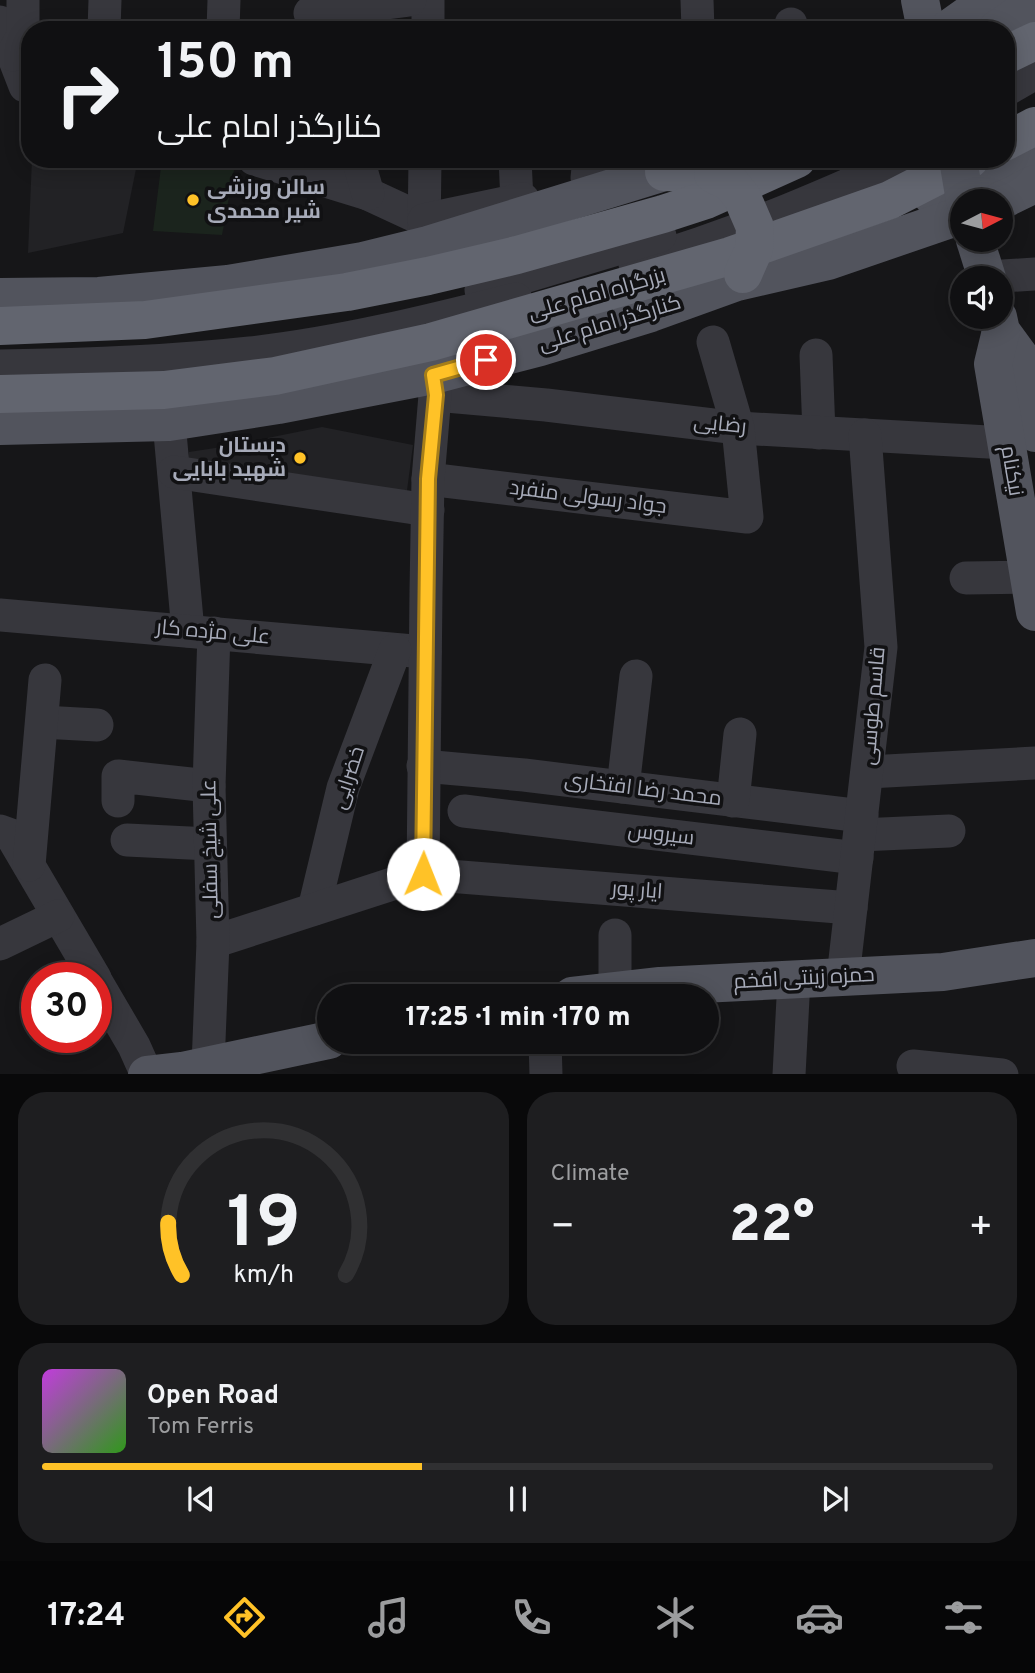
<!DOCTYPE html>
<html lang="en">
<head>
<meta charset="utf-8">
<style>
  body { margin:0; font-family:Overpass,Cairo,sans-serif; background:#1e1e20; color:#f1f3f6; height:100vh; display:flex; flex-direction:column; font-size:26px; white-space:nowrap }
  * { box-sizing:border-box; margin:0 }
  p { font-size:23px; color:#9c9d9f }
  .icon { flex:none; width:38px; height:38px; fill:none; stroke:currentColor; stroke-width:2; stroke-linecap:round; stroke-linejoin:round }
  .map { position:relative; height:1074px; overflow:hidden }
  .drawer { display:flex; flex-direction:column; gap:18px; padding:18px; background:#09090a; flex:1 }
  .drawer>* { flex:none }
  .banner { position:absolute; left:21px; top:21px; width:994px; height:147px; border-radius:28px; box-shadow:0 4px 18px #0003,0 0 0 2px #303032; background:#101012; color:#f1f3f6; overflow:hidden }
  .needle { width:46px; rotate:84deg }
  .buttons { position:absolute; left:950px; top:189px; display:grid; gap:14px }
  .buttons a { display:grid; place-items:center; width:63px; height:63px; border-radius:50%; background:#101012; box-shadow:0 4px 18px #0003,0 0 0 2px #303032; font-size:35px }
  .speed { position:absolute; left:21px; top:962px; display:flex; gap:14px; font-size:35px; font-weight:700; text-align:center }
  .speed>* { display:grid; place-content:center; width:91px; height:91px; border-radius:50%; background:#101012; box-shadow:0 4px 18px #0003,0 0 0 2px #303032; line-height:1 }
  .speed .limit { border:10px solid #d22; background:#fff; color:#111 }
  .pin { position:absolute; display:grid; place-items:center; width:60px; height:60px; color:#fff; margin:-30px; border:4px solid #fff; border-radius:50%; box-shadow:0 2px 7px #0007 }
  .me { position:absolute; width:77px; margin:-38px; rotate:1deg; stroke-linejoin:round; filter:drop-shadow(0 0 5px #0008) }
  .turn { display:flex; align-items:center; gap:24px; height:147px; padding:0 21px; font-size:32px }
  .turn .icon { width:91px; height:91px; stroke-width:2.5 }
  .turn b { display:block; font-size:49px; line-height:60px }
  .big { font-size:52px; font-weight:800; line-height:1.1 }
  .drawer .widget { flex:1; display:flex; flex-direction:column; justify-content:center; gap:10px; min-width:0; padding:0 24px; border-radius:28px; background:#1e1e20 }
  .drawer .dial { align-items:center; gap:0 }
  .dial svg { height:182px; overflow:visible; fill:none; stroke:#303032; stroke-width:7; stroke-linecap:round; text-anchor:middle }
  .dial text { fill:#f1f3f6; stroke:none }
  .song { display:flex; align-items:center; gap:21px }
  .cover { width:84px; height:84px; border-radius:10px; background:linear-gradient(135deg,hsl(290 70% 55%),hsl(110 70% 35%)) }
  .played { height:7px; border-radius:4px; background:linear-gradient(90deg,#ffc227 40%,#303032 40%) }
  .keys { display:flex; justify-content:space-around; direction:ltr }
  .heat { display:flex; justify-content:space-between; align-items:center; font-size:38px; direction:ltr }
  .drawer .tiles { flex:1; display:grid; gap:18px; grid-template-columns:1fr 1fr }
  .widget:last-child { grid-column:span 2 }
  .trip { position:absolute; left:317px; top:984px; width:402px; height:70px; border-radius:35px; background:#101012; box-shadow:0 4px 18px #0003,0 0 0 2px #303032; font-weight:800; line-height:70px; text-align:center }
  .tab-bar { display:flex; height:112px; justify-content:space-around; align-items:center; background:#060607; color:#9c9d9f }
  .tab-bar .icon { width:49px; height:49px }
  .tab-bar .active { color:#ffc227 }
  .tab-bar b { font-size:32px; color:#f1f3f6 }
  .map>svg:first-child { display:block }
</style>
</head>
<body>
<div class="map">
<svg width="1035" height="1075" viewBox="0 0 1035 1075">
  <rect width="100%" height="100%" fill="#161618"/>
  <g fill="#222225">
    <path d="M32 159H138L123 233 28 253Z"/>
    <path d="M322 427 413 445 406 498 187 465 189 452 228 446Z"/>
  </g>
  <path fill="#1b241d" d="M162 159H193L234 170 222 235 153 231Z"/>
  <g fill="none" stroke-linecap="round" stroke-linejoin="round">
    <g stroke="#37373d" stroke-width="33">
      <path d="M428 0V30"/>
      <path d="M697 0 698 30"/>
      <path d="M310 13 410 0"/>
      <path d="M0 22 25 86"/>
      <path d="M791 24V30"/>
      <path d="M104 30 105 0"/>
      <path d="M223 30 224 0"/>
      <path d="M12 55 23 36V0"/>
      <path d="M1006 90 1035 73"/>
      <path d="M254 159 368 194 424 220"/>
      <path d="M358 159 368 194"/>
      <path d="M425 159 424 234 426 240"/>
      <path d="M515 159 517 201"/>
      <path d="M589 159 587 178 628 169"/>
      <path d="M424 220 523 199"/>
      <path d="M635 264C729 237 817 199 906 159"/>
      <path d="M987 277 1035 274"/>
      <path d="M481 290 660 236"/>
      <path d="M816 355 819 433"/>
      <path d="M0 366C84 365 167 362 250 353 340 343 429 321 516 299"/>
      <path d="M435 395 546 405 738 428 1006 443"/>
      <path d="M169 422 188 631"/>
      <path d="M174 472 428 510"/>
      <path d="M428 479 747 517 738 428 713 342"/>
      <path d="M966 578 1029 577"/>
      <path d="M0 615 425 652"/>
      <path d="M42 722 97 725"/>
      <path d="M423 766 524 775 862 816"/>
      <path d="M868 772 1035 763"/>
      <path d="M623 787 636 676"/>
      <path d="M118 801V776L209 786"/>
      <path d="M733 801 740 734"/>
      <path d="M464 811 857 858"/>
      <path d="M0 831 11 835 95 978"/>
      <path d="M860 835 949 831"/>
      <path d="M127 840 210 844"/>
      <path d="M29 865 45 680"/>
      <path d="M423 874 426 591 428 479 435 395 433 375"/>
      <path d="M314 909 343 788 395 650"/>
      <path d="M615 935V991"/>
      <path d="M213 942 423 874 851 908"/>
      <path d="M0 944 58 916"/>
      <path d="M843 977 881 647 865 435"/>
      <path d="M96 981 134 1046 147 1075"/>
      <path d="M545 1041 546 1075"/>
      <path d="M208 1065 213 942 209 786 214 633"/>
      <path d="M913 1066 1002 1075"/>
      <path d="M789 1075 794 979"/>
    </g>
    <g stroke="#52545d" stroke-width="38">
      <path d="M920 0 924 20 931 30"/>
      <path d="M947 30 989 0"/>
      <path d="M996 30 1035 3"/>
      <path d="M932 196 1035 153"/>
      <path d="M1000 201 1035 184"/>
      <path d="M975 240 987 278"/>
      <path d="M0 297 99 296 228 284 363 261 428 245 664 172 695 159"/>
      <path d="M998 317 1001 331 1023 361 1035 433"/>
      <path d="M1001 331 993 364 1035 612"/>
      <path d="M0 426 169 422 278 405 433 375 540 347 651 313 737 282 828 261 962 215"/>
      <path d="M572 996 660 986 943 972 1035 958"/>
      <path d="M147 1075 182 1071 329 1040"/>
    </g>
    <g stroke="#62656f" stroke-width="38">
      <path d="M1006 55 1035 41"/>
      <path d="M1006 141 1035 126"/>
      <path d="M664 172 713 174"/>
      <path d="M0 326 145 320 347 292 428 276 517 255 663 214 706 200 797 159"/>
      <path d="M0 394 164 390 275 376 431 342 730 256 890 200 970 159"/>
    </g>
    <path stroke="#52545d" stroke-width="38" d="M958 159 965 201"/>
    <path stroke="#62656f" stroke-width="38" d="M713 174 730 182 742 197 755 227 754 249 743 274"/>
  </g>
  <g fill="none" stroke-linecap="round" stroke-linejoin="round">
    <defs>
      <path id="route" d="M423 874 428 479 436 395 433 375 486 360"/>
    </defs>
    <use href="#route" stroke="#a67e19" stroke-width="18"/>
    <use href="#route" stroke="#ffc227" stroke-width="12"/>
  </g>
  <g fill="#ffc227" stroke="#111113" stroke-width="2.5">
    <circle cx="193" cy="200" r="7"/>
    <circle cx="300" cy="458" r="7"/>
  </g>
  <g text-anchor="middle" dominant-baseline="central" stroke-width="7" stroke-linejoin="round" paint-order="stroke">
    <g font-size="21" font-weight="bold" fill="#a7abb9" stroke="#111113" text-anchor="start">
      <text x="207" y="188">سالن ورزشی<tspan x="207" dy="24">شیر محمدی</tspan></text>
      <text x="286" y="446" text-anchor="end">دبستان<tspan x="286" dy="24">شهید بابایی</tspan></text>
    </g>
    <g font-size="21" fill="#a7abb9" stroke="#111113">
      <text transform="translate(597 295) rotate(-16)">بزرگراه امام علی</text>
      <text transform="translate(610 324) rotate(-17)">کنارگذر امام علی</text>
      <text transform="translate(720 425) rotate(6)">رضایی</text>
      <text transform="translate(1011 471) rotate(80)">نیکنام</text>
      <text transform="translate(588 498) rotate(7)">جواد رسولی منفرد</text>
      <text transform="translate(213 633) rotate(5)">علی مژده کار</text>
      <text transform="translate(874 706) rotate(-85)">قاسم طوسی</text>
      <text transform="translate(349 778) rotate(-72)">خضرایی</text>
      <text transform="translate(643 790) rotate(7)">محمد رضا افتخاری</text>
      <text transform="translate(661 835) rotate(7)">سیروس</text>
      <text transform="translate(211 849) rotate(-91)">علی شیخ سفلی</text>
      <text transform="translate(637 891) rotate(4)">ایار پور</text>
      <text transform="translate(804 979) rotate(-3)">حمزه زینتی افخم</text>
    </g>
  </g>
</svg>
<div class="buttons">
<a><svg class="needle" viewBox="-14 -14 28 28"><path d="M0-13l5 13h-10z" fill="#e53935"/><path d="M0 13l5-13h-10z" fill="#9c9d9f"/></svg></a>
<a><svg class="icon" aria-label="sound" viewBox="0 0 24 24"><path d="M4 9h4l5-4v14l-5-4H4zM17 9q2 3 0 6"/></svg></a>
</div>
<div class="speed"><div class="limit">30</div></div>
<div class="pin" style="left:486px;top:360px;background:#d93025"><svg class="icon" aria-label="arrive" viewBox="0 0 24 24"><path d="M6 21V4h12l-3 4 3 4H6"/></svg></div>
<svg class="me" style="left:423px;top:874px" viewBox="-20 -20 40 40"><circle r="19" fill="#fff"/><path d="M0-13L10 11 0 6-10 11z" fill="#ffc227"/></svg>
<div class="trip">17:25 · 1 min · 170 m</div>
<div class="banner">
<div class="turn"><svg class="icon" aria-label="right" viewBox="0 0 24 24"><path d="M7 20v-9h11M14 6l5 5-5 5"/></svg><div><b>150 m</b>کنارگذر امام علی</div></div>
</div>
</div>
<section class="drawer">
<div class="tiles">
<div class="widget dial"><svg viewBox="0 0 100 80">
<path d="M14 69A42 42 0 1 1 86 69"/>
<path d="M14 69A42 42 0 0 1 8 46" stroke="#ffc227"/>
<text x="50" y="56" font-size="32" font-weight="700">19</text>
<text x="50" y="72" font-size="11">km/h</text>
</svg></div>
<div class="widget"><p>Climate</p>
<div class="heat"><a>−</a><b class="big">22°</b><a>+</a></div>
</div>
<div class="widget">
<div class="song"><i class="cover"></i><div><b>Open Road</b><p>Tom Ferris</p></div></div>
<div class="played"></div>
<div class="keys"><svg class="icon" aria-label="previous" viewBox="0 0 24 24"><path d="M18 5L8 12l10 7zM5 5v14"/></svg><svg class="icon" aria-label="pause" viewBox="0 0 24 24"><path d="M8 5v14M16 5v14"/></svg><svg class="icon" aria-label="next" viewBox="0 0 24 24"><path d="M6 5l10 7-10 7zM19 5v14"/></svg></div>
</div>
</div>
</section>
<nav class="tab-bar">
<b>17:24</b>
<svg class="icon active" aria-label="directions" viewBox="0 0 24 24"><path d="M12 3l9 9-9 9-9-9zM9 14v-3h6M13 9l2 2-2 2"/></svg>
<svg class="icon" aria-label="music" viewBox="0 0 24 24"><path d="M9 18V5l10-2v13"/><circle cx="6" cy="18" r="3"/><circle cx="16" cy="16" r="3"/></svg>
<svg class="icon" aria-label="phone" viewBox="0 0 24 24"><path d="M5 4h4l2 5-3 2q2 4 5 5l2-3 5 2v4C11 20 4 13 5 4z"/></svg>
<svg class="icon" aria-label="climate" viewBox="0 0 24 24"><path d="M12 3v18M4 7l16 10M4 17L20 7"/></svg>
<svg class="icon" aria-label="car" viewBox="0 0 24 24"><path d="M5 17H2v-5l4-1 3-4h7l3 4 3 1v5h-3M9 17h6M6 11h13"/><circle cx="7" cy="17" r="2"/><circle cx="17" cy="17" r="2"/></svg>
<svg class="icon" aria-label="filters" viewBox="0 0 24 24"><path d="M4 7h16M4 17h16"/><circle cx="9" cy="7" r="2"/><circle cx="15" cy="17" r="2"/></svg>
</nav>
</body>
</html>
